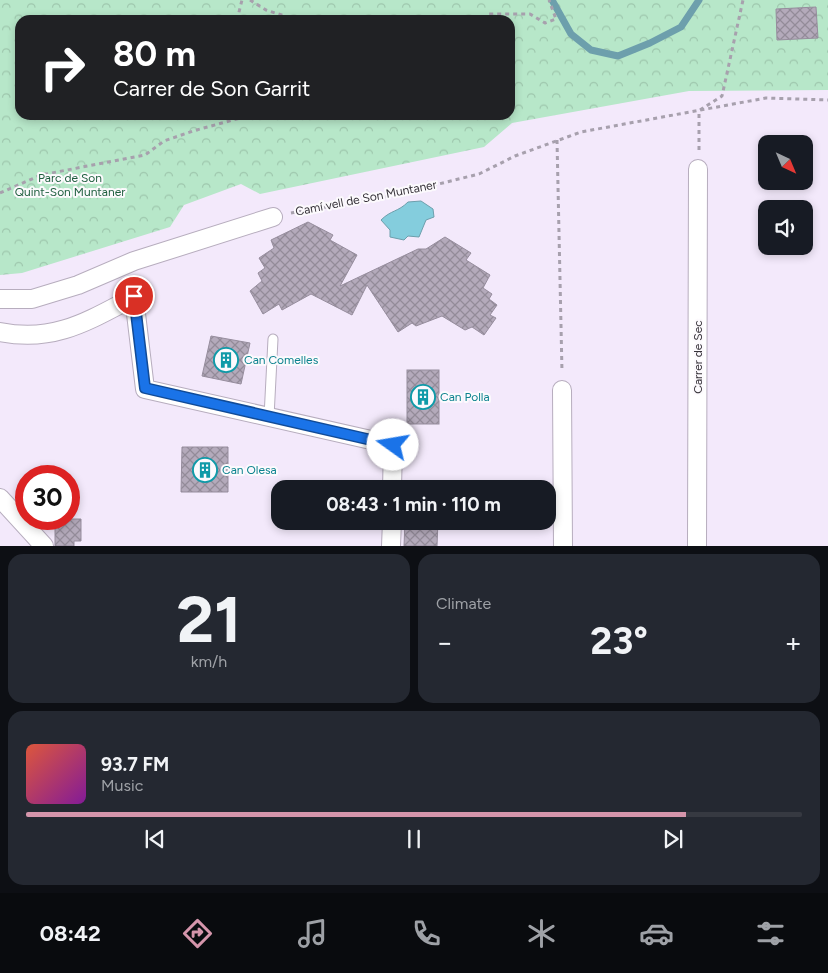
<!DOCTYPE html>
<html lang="en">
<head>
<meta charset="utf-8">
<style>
  body { margin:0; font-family:Figtree,sans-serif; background:#242831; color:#f1f3f6; height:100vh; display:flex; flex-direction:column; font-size:19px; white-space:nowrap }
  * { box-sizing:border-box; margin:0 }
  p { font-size:16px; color:#9ea1a6 }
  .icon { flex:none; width:28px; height:28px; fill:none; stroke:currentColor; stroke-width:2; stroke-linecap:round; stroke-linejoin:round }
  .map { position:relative; height:546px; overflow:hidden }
  .side { display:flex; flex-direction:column; gap:8px; padding:8px; background:#0d0f14; flex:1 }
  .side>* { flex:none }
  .guide { position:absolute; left:15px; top:15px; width:500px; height:105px; border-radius:15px; box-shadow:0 2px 8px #0003; background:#202124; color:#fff; overflow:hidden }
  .needle { width:32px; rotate:136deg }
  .buttons { position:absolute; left:758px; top:135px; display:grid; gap:10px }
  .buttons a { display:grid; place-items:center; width:55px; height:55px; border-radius:10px; background:#171b24; box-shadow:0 2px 8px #0003; font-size:25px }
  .speed { position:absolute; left:15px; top:465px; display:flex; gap:10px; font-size:25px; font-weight:700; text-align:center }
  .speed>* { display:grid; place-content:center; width:65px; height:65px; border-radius:50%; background:#171b24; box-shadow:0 2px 8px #0003; line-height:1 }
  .speed .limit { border:8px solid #d22; background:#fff; color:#111 }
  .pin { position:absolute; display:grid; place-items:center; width:42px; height:42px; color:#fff; margin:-21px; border:2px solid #fff; border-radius:50%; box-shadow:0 1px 5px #0007 }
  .me { position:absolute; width:55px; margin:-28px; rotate:283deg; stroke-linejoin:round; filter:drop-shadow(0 0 4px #0008) }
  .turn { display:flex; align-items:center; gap:18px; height:105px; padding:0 15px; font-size:22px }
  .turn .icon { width:65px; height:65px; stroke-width:2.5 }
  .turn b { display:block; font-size:35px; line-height:42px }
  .big { font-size:38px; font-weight:700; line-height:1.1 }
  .side .card { flex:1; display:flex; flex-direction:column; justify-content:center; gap:8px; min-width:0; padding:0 18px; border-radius:15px; background:#242831 }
  .side .dial { align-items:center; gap:0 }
  .dial b { font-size:65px; line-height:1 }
  .song { display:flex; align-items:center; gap:15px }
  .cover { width:60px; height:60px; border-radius:8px; background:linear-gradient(135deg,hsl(10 70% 55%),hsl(290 70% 35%)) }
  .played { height:5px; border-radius:2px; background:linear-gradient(90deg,#d595ab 85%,#363941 85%) }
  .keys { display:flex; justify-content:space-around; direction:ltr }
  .heat { display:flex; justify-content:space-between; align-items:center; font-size:28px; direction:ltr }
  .side .tiles { flex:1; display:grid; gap:8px; grid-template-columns:1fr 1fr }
  .card:last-child { grid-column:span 2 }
  .trip { position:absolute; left:271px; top:480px; width:285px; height:50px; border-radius:15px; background:#171b24; box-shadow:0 2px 8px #0003; font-weight:700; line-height:50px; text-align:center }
  .dock { display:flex; height:80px; justify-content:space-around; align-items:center; background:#090b0e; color:#9ea1a6 }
  .dock .icon { width:35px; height:35px }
  .dock .current { color:#d595ab }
  .dock b { font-size:22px; color:#f1f3f6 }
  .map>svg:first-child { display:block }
</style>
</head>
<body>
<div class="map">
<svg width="828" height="546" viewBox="0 0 828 546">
  <defs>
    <pattern id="forest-crowns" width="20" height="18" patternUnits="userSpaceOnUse" patternTransform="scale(1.25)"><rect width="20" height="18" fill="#b7e7c9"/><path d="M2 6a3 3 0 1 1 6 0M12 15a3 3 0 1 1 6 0" fill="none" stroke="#9ec7ad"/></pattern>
    <pattern id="building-cross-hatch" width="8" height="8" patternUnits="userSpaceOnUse" patternTransform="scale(1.25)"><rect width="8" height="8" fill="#b4aabb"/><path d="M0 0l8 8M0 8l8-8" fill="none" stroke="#938b99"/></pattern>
  </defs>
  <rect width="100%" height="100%" fill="#f3e9fb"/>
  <path fill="url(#forest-crowns)" fill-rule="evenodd" d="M0 0H828V90L689 91 512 123 484 147 260 194 241 184 184 205 170 227 22 273 0 275ZM20 20H510V115H20Z"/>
  <path fill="#84cddd" stroke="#6d9fac" d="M421 201 433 209 434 217 426 220 419 237 408 236 404 240 390 237V230L381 220C391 210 398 212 408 202Z"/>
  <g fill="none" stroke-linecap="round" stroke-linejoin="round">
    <path stroke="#6d9fac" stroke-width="7" d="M552 0 571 34 591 50 618 56 650 43 681 27 699 0"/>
  </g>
  <g fill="url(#building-cross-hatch)" stroke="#968d9d">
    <path d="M816 7 818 38 777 40 776 9Z"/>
    <path d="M308 222 333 235 330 240 357 255 340 286 418 249H426L445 237 471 253 466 260 490 275 483 288 492 294 489 299 497 305 490 315 496 318 484 335 472 327 465 330 442 316 416 326 412 323 398 332 367 285 352 315 311 294 282 310 279 304 263 314 250 291 262 281 258 273 265 268 259 258 274 248 271 240Z"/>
    <path d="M211 336 250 343 241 384 202 376Z"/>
    <rect x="407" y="370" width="32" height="54"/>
    <path d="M182 447H228V492H181Z"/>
    <path d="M60 519H81V541H74V546H55V526H60Z"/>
    <path d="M405 521H438L437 546H404Z"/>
  </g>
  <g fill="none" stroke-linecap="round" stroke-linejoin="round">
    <defs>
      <path id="lane" d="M269 417 273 339"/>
      <g id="street">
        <path d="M0 299H32L78 285 134 261 273 217"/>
        <path d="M0 332C54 343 88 321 134 297L145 389 393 445 392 489"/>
        <path d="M562 390 563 546"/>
        <path d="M0 498 44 546"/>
        <path d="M391 546 392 521"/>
        <path d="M697 546 698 169"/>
      </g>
    </defs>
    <use href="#lane" stroke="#b7adbe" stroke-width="11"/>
    <use href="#street" stroke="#b7adbe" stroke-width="20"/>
    <g stroke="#a7a0ad" stroke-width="3" stroke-dasharray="4 4" stroke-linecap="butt">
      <path d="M250 0 266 10 297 20"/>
      <path d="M237 20 242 0"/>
      <path d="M484 20 489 14H530L545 23 556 19 549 0"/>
      <path d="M700 110 722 96 743 0"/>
      <path d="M557 140 562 372"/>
      <path d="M699 150V111"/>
      <path d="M0 193 41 175 145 155 164 141 193 131 251 115"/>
      <path d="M291 213 390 196 479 174 515 156 581 132 766 98 828 100"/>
    </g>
    <use href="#lane" stroke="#fff" stroke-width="9"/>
    <use href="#street" stroke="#fff" stroke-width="18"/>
  </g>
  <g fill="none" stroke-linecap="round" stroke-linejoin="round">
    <defs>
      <path id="route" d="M134 296 145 388 393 445"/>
    </defs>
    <use href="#route" stroke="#114b97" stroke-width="12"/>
    <use href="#route" stroke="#1a73e8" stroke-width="9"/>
  </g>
  <defs>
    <symbol id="building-ring" viewBox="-11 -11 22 22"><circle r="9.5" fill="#fcfafd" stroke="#0f9aa8" stroke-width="1.5"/><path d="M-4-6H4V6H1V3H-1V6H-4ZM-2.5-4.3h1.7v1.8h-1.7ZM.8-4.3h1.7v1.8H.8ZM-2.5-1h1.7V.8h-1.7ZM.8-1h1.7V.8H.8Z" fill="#0f9aa8"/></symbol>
  </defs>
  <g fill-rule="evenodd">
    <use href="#building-ring" x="212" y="346" width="28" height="28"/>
    <use href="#building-ring" x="409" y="383" width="28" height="28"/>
    <use href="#building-ring" x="191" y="456" width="28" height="28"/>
  </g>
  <g text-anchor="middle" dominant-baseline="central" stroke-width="4" stroke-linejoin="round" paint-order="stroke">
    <g font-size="12" fill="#1f5f3f" stroke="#fcfafd">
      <text x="70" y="178">Parc de Son<tspan x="70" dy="14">Quint-Son Muntaner</tspan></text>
    </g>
    <g font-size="12" fill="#37333a" stroke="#fcfafd">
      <text transform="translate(366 198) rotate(-11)">Camí vell de Son Muntaner</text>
      <text transform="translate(698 357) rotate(-90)">Carrer de Sec</text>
    </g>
    <g font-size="12" fill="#0d838f" stroke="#fcfafd" text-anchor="start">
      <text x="244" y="360">Can Comelles</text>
      <text x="440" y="397">Can Polla</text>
      <text x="222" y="470">Can Olesa</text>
    </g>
  </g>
</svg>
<div class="buttons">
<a><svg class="needle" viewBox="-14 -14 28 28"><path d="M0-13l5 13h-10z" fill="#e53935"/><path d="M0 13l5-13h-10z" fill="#9ea1a6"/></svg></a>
<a><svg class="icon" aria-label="sound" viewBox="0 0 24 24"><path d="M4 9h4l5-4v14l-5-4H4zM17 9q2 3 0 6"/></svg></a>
</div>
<div class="speed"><div class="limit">30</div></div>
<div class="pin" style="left:134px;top:296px;background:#d93025"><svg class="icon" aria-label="arrive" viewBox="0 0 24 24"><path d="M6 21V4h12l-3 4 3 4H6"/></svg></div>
<svg class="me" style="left:393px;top:445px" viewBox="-20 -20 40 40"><circle r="19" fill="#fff"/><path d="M0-13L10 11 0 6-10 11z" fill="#1a73e8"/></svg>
<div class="trip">08:43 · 1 min · 110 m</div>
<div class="guide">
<div class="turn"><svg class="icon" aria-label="right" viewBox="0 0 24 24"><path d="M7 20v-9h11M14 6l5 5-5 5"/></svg><div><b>80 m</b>Carrer de Son Garrit</div></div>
</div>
</div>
<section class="side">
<div class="tiles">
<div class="card dial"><b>21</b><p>km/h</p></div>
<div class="card"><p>Climate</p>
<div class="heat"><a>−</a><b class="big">23°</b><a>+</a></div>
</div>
<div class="card">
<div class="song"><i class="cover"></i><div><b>93.7 FM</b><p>Music</p></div></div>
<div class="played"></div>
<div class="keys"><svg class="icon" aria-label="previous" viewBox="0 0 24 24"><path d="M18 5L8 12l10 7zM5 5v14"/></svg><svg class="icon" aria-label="pause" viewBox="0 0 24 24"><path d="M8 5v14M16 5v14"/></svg><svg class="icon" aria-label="next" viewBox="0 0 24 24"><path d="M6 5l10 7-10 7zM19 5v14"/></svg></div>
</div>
</div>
</section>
<nav class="dock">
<b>08:42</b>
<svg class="icon current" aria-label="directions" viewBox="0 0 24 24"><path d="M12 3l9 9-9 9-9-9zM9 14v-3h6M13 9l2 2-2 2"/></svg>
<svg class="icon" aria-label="music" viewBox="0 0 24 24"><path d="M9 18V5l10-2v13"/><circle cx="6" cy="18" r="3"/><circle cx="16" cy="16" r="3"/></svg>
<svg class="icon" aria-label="phone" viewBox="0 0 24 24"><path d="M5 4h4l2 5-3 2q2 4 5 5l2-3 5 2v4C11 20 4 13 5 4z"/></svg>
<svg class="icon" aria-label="climate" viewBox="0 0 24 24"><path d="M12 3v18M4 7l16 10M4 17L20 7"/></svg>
<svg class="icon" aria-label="car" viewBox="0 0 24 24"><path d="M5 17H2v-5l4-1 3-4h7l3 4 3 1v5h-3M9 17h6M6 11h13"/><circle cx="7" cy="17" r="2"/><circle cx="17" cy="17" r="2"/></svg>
<svg class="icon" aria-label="filters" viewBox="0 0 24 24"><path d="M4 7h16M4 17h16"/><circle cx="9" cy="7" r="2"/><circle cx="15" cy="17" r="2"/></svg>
</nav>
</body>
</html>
